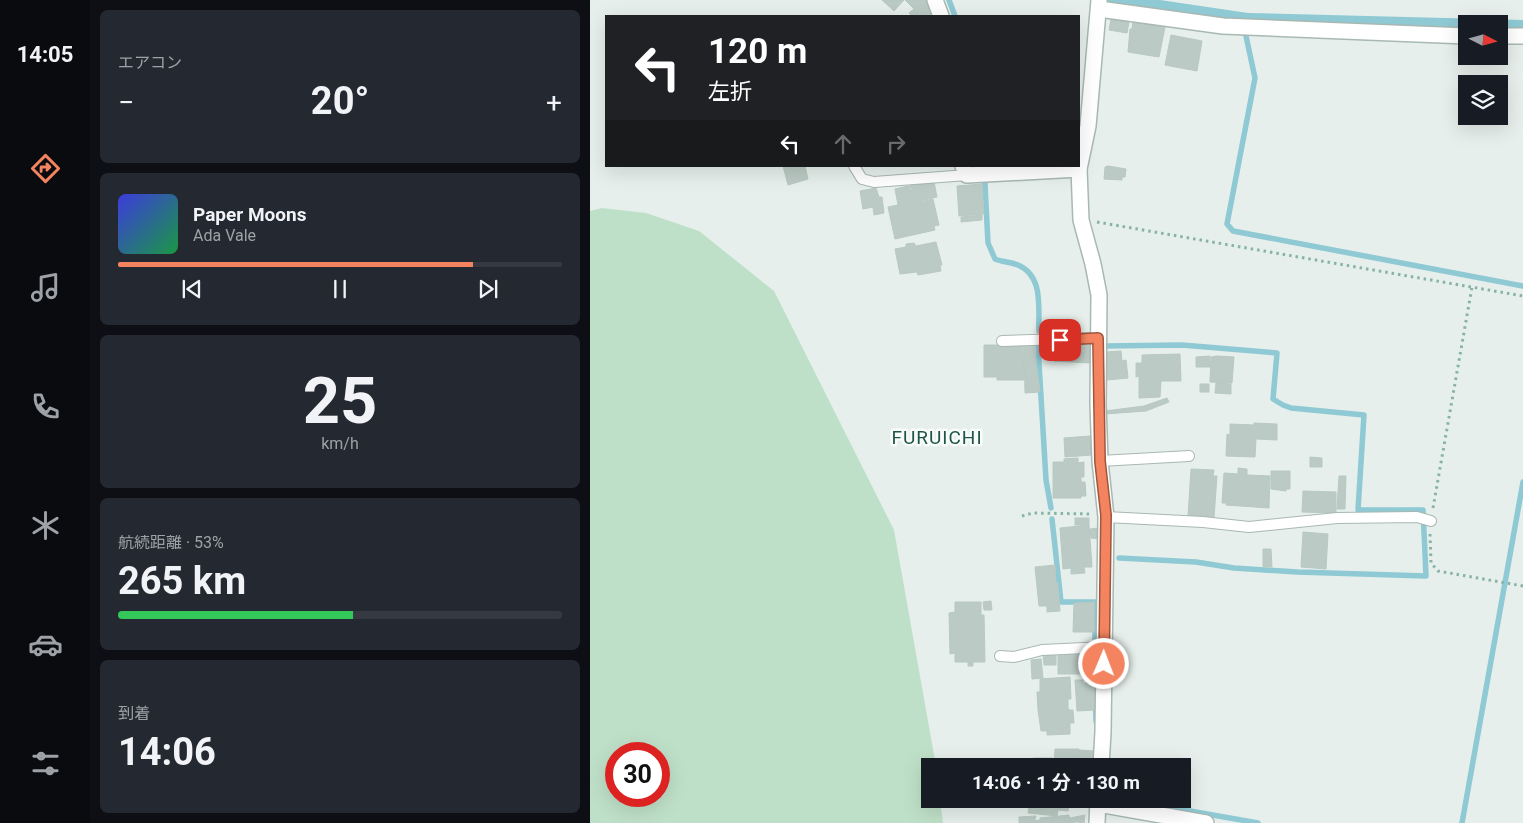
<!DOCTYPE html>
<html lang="ja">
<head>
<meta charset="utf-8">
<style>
  body { margin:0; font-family:Roboto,"Noto Sans JP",sans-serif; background:#242831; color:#f1f3f6; height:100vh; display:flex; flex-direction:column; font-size:19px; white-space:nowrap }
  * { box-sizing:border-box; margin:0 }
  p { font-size:16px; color:#9ea1a6 }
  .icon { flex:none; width:28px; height:28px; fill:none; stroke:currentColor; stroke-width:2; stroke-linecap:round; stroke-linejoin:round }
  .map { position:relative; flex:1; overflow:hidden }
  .details { display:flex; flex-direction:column; gap:10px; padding:10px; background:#0d0f14; width:500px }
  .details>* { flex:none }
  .guide { position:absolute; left:15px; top:15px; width:475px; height:152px; border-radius:0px; box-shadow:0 5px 20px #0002; background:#202124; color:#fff; overflow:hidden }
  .needle { width:32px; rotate:96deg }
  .fabs { position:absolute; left:868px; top:15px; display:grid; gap:10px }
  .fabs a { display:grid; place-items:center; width:50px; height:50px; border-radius:0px; background:#171b24; box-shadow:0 5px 20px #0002; font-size:25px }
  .speed { position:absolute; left:15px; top:742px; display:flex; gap:10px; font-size:25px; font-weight:700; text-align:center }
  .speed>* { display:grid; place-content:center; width:65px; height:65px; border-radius:50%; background:#171b24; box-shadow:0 5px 20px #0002; line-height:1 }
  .speed .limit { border:8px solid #d22; background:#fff; color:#111 }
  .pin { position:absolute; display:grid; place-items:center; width:42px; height:42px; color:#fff; margin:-21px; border-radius:10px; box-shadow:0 2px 8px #0006 }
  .me { position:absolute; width:55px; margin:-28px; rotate:1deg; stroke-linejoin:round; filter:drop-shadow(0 0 4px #0008) }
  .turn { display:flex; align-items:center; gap:18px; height:105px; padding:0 20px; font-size:22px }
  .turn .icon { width:65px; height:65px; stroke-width:2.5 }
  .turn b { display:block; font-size:35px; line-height:42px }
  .lanes { display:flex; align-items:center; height:48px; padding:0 20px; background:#0003; justify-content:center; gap:25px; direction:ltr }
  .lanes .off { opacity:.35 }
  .big { font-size:38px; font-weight:700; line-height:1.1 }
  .details .tile { flex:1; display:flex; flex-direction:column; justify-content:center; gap:8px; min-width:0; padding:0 18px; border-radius:8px; background:#242831 }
  .details .dial { align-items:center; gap:0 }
  .dial b { font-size:65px; line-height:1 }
  .song { display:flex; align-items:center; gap:15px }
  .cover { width:60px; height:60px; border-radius:8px; background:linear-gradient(135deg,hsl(240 70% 55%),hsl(140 70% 35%)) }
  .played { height:5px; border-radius:2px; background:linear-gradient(90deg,#f4845f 80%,#363941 80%) }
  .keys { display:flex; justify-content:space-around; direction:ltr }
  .heat { display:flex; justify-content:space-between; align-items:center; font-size:28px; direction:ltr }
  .charge { height:8px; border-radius:4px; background:linear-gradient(90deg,#34c759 53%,#363941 0) }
  .trip { position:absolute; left:331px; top:758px; width:270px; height:50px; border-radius:0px; background:#171b24; box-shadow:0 5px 20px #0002; font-weight:700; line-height:50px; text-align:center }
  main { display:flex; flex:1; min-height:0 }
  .tabs { display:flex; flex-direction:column; width:90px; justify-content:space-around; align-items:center; background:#090b0e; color:#9ea1a6 }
  .tabs .icon { width:35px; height:35px }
  .tabs .current { color:#f4845f }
  .tabs b { font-size:22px; color:#f1f3f6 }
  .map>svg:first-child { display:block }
</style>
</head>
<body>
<main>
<nav class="tabs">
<b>14:05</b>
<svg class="icon current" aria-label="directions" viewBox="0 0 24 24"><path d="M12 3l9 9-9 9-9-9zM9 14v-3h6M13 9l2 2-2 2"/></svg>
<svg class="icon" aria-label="music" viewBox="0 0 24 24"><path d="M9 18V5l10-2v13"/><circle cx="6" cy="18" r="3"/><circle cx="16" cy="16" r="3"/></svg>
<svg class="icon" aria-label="phone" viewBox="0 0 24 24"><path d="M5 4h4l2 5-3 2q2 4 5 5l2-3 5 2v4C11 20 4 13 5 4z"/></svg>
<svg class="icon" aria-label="climate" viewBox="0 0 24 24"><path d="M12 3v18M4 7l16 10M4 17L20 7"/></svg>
<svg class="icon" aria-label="car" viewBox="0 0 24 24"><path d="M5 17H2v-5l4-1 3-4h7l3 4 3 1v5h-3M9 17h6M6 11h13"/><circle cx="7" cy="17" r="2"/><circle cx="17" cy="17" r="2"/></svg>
<svg class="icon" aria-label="filters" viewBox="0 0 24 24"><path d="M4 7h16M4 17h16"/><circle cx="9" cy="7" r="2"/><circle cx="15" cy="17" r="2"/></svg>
</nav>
<section class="details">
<div class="tile"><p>エアコン</p>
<div class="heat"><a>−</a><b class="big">20°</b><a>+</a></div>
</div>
<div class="tile">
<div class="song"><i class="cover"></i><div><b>Paper Moons</b><p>Ada Vale</p></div></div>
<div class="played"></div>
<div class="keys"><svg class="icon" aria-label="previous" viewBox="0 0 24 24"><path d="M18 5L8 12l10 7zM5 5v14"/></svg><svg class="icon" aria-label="pause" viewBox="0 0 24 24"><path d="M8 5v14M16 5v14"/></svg><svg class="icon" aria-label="next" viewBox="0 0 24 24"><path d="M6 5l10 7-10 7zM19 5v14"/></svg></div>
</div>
<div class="tile dial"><b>25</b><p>km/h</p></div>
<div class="tile"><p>航続距離 · 53%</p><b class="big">265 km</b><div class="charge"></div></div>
<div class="tile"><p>到着</p><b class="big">14:06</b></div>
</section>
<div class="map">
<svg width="933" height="823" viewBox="0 0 933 823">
  <rect width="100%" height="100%" fill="#e6efeb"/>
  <path fill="#bfe0c8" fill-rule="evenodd" d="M12 208 56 213 109 231 184 291 304 530 346 766H340V799H350L353 823H0V211ZM26 754H69V796H26Z"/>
  <path fill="#8ec9d4" d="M513 0H570L658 13 933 20V32H909V24H876V31L624 22 516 4Z"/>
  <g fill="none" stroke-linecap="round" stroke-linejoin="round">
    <g stroke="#8ec9d4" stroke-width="5.5">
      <path d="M359 0 365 16"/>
      <path d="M656 36 665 78 637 224 643 231 933 286"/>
      <path d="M394 166 398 243 405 259C412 262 421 262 428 265 454 276 448 308 449 331"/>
      <path d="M513 346 592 345 687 353 683 399 693 405 701 408 774 415 768 510H833L836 576 707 572 644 568 606 562 529 558"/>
      <path d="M461 508 456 480 448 347H467"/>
      <path d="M462 519 471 602H505V640"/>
      <path d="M504 656 506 721"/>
      <path d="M532 799 668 823"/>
      <path d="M872 823 933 482"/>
    </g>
  </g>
  <g fill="#bbcac4" stroke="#b8c9c2">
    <path d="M292 0H314L304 11Z"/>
    <path d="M315 0H339L336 4 344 13 341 16H322L319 13 324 9Z"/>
    <path d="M521 19 539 22 537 33 519 30Z"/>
    <path d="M543 22 575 27 569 57 538 52 540 29H542Z"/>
    <path d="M581 35 612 41 607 71 575 65Z"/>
    <path d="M193 166H215L218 179 198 185Z"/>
    <path d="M518 166 536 169 535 177H532V180L514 179 515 167Z"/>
    <path d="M341 182H344L347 197 325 202 322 188H320L319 186Z"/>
    <path d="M392 184 394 214 369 216 367 186Z"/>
    <path d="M318 186 319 189H321L325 203 343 199 349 225 344 226 345 230 305 239 298 207 308 205 305 189Z"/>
    <path d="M286 188 289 197H292L294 213 284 215 283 207 273 209 270 191Z"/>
    <path d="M392 215V220L371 222V217Z"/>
    <path d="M346 242 352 265H350L351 271 328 275 327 272 310 274 305 249 316 247V244L324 243 326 246Z"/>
    <path d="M469 344 500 345V363L464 361V352L469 351Z"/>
    <path d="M394 345H433L434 380H407V377H394Z"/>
    <path d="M444 345 450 392 435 393 434 346Z"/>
    <path d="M531 351 532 361 536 360 538 378 517 380 516 352Z"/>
    <path d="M590 354 591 381H571L570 397 549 398V376L546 377V363H552V355Z"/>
    <path d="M620 356V367H606V357Z"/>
    <path d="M627 356 644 357 642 383 620 382 621 357Z"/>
    <path d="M626 383 641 384V394L625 393Z"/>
    <rect x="610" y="384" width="9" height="8"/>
    <path d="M577 398 579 402 556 411 515 414V411L554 406Z"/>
    <path d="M664 423 687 424V440L666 439 665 457 636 456 637 434 640 435V424L664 425Z"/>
    <path d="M500 436 502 455 475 457 474 438Z"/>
    <path d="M720 457 732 458V467H720Z"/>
    <path d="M488 458V463L494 462V477H491V482H495L496 496H491V498H463V462H474V459Z"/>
    <path d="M648 468 657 469V475L680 476 679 508 636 505V503H632L634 473 648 474Z"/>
    <path d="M601 469 624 470 623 476H627L624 518 598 516Z"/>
    <path d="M681 471H700V489H696V491L681 489Z"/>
    <path d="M749 476H756L755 509H747Z"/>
    <path d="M713 491 746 492V513L712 512Z"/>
    <rect x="485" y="518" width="14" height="7"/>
    <path d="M499 525 502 567H494L495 573 481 574V568L473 569 470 528Z"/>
    <path d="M508 528 509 539 501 538 500 529Z"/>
    <path d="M713 532 738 534 736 569 711 567Z"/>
    <path d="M673 549H681L682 567H673Z"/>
    <path d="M465 565 466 583H468L470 611 457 612V606H449L445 567Z"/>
    <path d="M401 601 402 610H394L393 602Z"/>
    <path d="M365 602H391V615H394L395 662H383V666H378V662H365V653L360 654 359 613 365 612Z"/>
    <path d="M504 602V632H483L484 603Z"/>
    <path d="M468 652 499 653V674H468Z"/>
    <path d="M453 653H466V665H454Z"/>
    <path d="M451 659 453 678 442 679 441 660Z"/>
    <path d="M480 677 481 699H478V708L479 710H483L484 723H480V734L457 735V731H451L448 710 447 692H450V679Z"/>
    <path d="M485 680H493V683H504L505 710 487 711Z"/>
    <path d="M465 749H489L488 764 490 766H464Z"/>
    <path d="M489 750 504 751 503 766 489 764Z"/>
    <path d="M443 758H462L461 766H443Z"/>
    <path d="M440 799H480L478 811 468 810 467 816 438 813Z"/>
    <path d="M479 815 480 821H485V823H445L444 821 450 820V818Z"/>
    <path d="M495 815 494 823 480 821V818Z"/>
    <path d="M446 816 444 823H429V817Z"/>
  </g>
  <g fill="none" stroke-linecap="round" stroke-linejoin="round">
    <defs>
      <g id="service">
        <path d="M264 166 272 179 284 182 377 175"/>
        <path d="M412 341 508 338"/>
        <path d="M510 461 599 456"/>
        <path d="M516 517 613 522 659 527 747 518 827 517 841 521"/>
        <path d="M410 656 424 657 452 650 515 647"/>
      </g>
      <g id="minor">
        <path d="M345 0 351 16"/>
        <path d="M509 0 498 126 489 169 491 220 503 264 509 295 508 404 510 461 516 517 513 732 511 766"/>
        <path d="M509 9 633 26 876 36"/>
        <path d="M909 36H933"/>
        <path d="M373 166 377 175 489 169"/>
        <path d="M508 804 616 823"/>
        <path d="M507 823 508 799"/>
      </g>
    </defs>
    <use href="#service" stroke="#a8b8b2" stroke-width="12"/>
    <use href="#minor" stroke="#a8b8b2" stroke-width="18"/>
    <g stroke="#86b3a5" stroke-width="3" stroke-dasharray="2.5 4" stroke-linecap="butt">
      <path d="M507 222 933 296"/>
      <path d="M843 508 882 287"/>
      <path d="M432 516 443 513 501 514"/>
      <path d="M840 534 841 563 848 571 933 586"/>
    </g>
    <use href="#service" stroke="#fff" stroke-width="10"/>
    <use href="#minor" stroke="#fff" stroke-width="15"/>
  </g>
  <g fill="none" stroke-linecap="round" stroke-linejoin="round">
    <defs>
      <path id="route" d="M470 340 508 338 510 461 516 515 514 664"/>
    </defs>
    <use href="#route" stroke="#9f563e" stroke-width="12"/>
    <use href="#route" stroke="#f4845f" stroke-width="9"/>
  </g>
  <g text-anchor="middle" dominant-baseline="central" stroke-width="5" stroke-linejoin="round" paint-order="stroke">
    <g font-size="19" letter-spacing="1" fill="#1f5548" stroke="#f7fbf9">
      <text x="347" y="437">FURUICHI</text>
    </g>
  </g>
</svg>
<div class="fabs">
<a><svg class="needle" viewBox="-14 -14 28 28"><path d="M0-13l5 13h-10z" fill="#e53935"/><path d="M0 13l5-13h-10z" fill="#9ea1a6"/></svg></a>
<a><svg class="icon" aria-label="layers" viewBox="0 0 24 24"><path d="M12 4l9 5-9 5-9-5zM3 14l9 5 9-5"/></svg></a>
</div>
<div class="speed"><div class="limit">30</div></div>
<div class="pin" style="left:470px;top:340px;background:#d93025"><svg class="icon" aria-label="arrive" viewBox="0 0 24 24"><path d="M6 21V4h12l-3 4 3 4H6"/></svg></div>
<svg class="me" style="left:514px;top:664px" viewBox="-20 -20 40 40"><circle r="17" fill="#f4845f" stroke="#fff" stroke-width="3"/><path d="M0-11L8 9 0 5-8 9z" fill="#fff"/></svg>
<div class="trip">14:06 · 1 分 · 130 m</div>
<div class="guide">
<div class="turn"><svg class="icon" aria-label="left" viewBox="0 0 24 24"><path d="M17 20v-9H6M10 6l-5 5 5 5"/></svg><div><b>120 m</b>左折</div></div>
<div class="lanes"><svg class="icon" aria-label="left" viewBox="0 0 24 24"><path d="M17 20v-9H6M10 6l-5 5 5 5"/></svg><svg class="icon off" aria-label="ahead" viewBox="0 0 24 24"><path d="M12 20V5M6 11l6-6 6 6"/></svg><svg class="icon off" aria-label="right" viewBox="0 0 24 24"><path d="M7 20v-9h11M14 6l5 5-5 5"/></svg></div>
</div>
</div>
</main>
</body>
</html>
